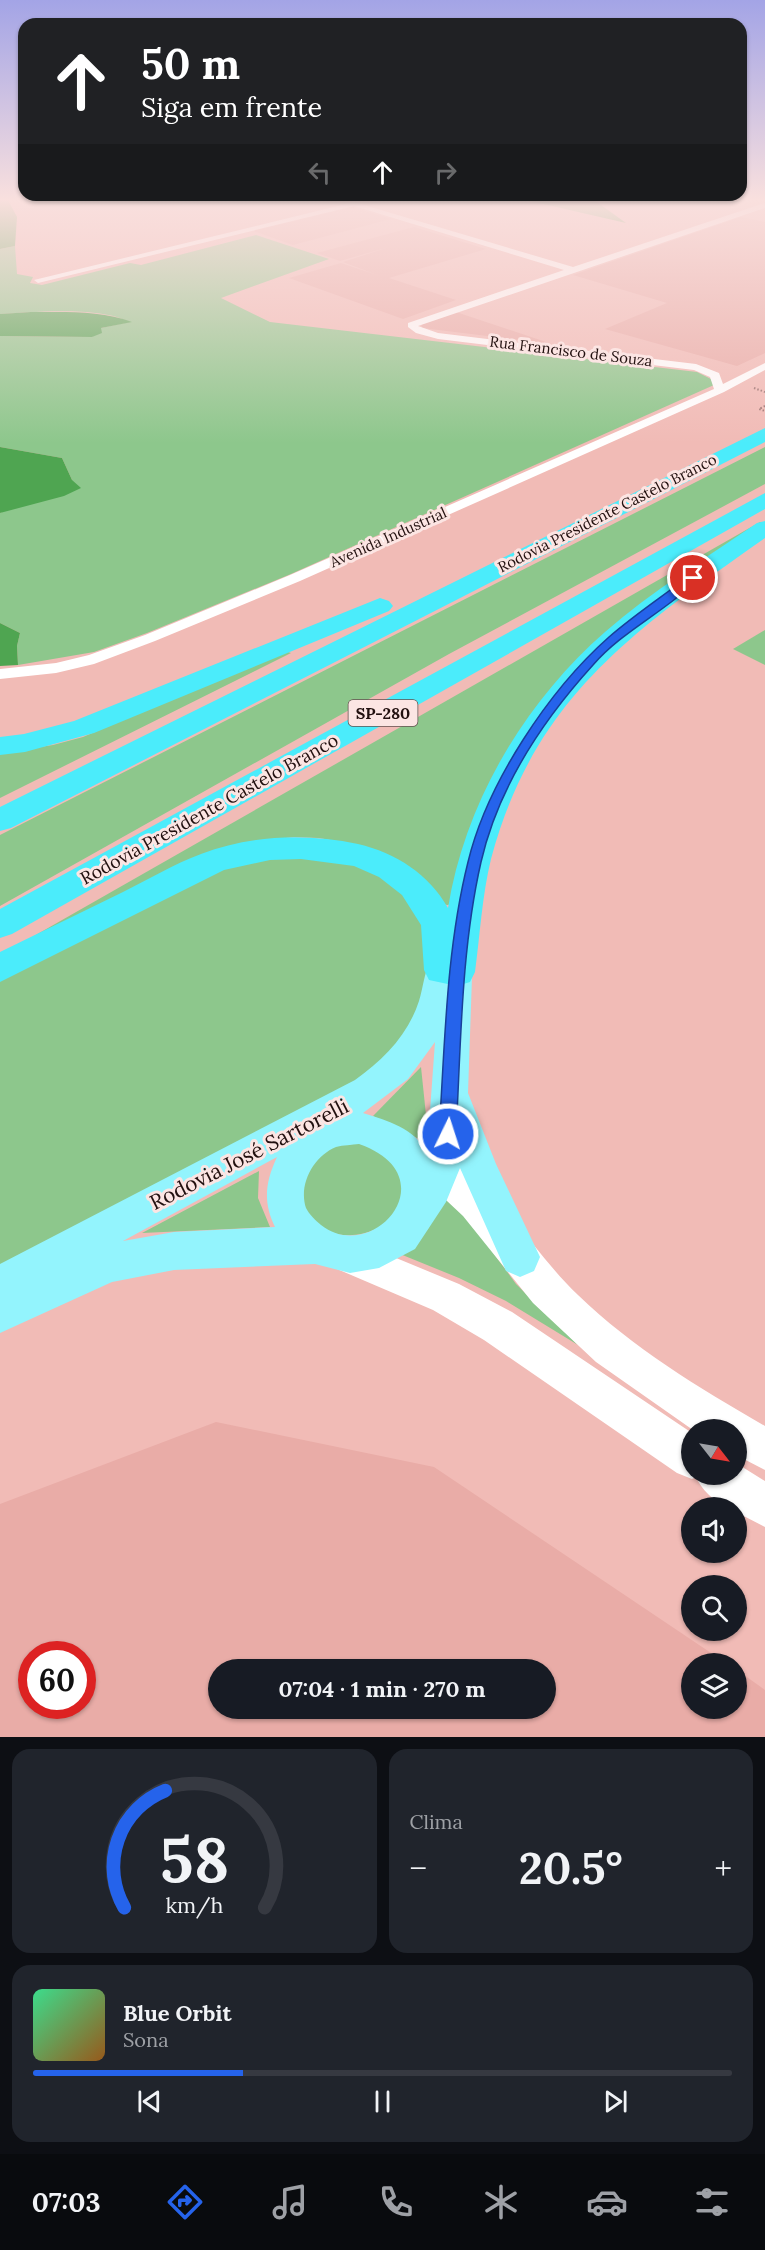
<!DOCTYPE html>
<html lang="pt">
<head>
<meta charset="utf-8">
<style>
  body { margin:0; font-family:Lora,serif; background:#20242c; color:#f1f3f6; height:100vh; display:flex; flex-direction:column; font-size:22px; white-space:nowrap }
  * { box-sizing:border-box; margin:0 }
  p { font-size:20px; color:#9ea1a6 }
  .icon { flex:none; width:33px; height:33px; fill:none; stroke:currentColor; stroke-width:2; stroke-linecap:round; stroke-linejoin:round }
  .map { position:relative; height:1737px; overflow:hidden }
  .details { display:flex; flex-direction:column; gap:12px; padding:12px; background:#0d0f14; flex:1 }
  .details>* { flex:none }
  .top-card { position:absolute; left:18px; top:18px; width:729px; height:183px; border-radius:18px; box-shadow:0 2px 4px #0004; background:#202124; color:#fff; overflow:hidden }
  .needle { width:39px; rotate:121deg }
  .fabs { position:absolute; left:681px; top:1419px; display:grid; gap:12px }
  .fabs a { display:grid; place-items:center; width:66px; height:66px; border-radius:50%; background:#171b24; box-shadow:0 2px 4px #0004; font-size:30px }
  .speed { position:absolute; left:18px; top:1641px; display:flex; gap:12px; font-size:30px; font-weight:700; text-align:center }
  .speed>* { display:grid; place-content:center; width:78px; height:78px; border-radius:50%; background:#171b24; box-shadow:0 2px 4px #0004; line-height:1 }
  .speed .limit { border:9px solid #d22; background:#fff; color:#111 }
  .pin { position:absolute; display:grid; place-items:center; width:51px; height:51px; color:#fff; margin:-26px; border:3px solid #fff; border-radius:50%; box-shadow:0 2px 6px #0007 }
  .me { position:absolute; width:66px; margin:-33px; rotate:4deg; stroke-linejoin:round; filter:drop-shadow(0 0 4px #0008) }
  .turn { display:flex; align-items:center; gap:21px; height:126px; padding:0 24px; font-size:27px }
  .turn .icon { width:78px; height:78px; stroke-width:2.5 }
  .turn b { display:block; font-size:42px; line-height:51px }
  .lanes { display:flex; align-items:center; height:57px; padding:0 24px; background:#0003; justify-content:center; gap:30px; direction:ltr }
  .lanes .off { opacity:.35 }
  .big { font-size:45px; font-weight:800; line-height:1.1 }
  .details .tile { flex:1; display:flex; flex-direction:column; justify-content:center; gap:9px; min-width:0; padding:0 21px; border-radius:18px; background:#20242c }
  .details .dial { align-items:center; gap:0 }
  .dial svg { height:156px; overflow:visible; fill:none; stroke:#363941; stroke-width:7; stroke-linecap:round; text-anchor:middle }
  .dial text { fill:#f1f3f6; stroke:none }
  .song { display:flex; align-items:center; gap:18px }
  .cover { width:72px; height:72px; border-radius:9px; background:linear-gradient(135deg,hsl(150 70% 55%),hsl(30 70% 35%)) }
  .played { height:6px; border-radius:3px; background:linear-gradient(90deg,#2563eb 30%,#363941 30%) }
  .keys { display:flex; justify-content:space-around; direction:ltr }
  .heat { display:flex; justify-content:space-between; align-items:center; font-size:33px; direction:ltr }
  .details .tiles { flex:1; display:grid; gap:12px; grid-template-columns:1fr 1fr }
  .tile:last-child { grid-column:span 2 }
  .trip { position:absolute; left:208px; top:1659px; width:348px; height:60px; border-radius:30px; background:#171b24; box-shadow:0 2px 4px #0004; font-weight:800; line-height:60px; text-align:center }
  .menu { display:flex; height:96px; justify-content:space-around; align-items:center; background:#090b0e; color:#9ea1a6 }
  .menu .icon { width:42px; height:42px }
  .menu .on { color:#2563eb }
  .menu b { font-size:27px; color:#f1f3f6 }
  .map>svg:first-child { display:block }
</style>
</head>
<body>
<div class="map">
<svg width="765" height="1737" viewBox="0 0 765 1737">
  <rect width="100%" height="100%" fill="#f1bbb6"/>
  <g fill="#e9aca7" fill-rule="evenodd">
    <path d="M352 207 391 219 293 245 253 231Z"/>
    <path d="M741 217 765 222V353L737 366 605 329 667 303 573 275Z"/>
    <path d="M414 227 486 249 389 278 456 300 403 319 289 278 341 263 377 275 343 262 389 247 340 261 317 253Z"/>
    <path d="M456 312 552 344 422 328 421 323Z"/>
    <path d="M216 1422 434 1467 726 1663 692 1664V1708H736L737 1670 765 1690V1737H0V1504ZM82 1654V1706H32V1654ZM219 1670H546V1708H219Z"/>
  </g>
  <g fill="#8dc78c">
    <path d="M256 235 329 259 221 298 270 322 697 372 711 379 714 385 291 574 147 633 94 652 18 665 17 646 20 633 0 623V513L72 480 62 458 0 447V336L92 337 101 328 129 322C101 306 33 312 0 314V249L15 246 17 274 33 277 30 283 42 285 130 263 141 265Z"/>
    <path d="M765 447V484L449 654 0 906V835Z"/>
    <path d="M760 522 764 524 563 678 459 898 448 905 439 904 347 843 319 838 294 837 244 843 34 936Z"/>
    <path d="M765 630V665L733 649Z"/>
    <path d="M285 651 291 653 0 798V753L53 745 83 737Z"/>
    <path d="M273 855 350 862 392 882 421 911 433 987 389 1063 0 1280V975L212 870Z"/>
    <path d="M421 1067 429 1144 373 1116Z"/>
    <path d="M373 1142 404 1176C403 1185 404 1201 400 1208 374 1249 300 1244 302 1190 302 1185 300 1176 302 1171 306 1163 318 1154 324 1147Z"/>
    <path d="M259 1171 258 1198 270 1227 142 1233Z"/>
    <path d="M446 1188 516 1284 578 1345 506 1301 459 1278 400 1254 428 1229Z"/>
  </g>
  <g fill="#4fa551">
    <path d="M0 200H8L17 217 15 246 0 249Z"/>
    <path d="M526 200H594L626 223Z"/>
    <path d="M31 312C64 312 101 310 132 322L101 328 102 333 92 337 0 336V314Z"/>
    <path d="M0 447 62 458 72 480 81 488 64 496 0 513Z"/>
    <path d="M0 623 20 633 17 646 18 665 0 666Z"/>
  </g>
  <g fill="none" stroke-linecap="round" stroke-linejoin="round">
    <g stroke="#9b7471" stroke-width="2" stroke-dasharray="1.5 2" stroke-linecap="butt">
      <path d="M754 388 765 392"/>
      <path d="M765 406 759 409 765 411"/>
    </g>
    <path fill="#fff" fill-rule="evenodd" d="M354 202 573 267 765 203V208L418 326 438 333 696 364 719 373 723 384 765 363V370L724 392 300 581 155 641 94 664 56 673 0 679V669L56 663 89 655 145 635 290 575 714 389 710 377 694 370 438 339 416 333 408 327V323L564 270 354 206 38 283 34 280Z"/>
    <g fill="#fff" fill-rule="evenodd">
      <path d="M425 1147C488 1170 530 1250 578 1295 633 1348 699 1388 765 1426V1470L736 1455V1430H693L596 1362 533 1303 463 1216 431 1186 413 1173 408 1162 413 1151Z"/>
      <path d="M343 1236 459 1284 512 1312 692 1433V1474H736V1463L765 1481V1527L736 1512V1508C720 1508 702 1491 696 1477L692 1479 677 1473 484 1340 433 1310 330 1266 325 1254 330 1242Z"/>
    </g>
    <path fill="#93f4fd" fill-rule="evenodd" d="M442 957 468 968 472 977 468 1093 496 1164 540 1257 534 1271 520 1277 506 1271 460 1168 446 1202 415 1249 379 1268 350 1273 315 1264 174 1270 112 1282 0 1333V1264L355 1080C384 1059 408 1035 419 1001 423 988 424 974 430 961ZM435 1042 427 1152C414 1128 388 1121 363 1113L408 1079ZM359 1144C450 1176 373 1266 321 1225 316 1221 309 1214 306 1208 298 1184 314 1156 336 1147 343 1145 352 1145 359 1144ZM277 1157C265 1183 263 1202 275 1227L174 1232 123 1241Z"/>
    <g fill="#4becfb" fill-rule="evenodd">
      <path d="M765 428V442L11 828 0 831V807Z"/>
      <path d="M765 493V509L12 934 0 938V909Z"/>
      <path d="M765 521V538C636 629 534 697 491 859 482 896 480 935 475 972L470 982 457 986 429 980 424 970 421 925 402 895 379 877 354 866 301 859 270 860 224 870 0 982V952C41 932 82 912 123 892 149 879 174 864 201 854 251 835 306 833 358 844 396 853 429 874 448 908 465 802 525 702 605 632 652 591 706 558 757 523Z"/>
      <path d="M380 598 389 601 393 606 389 611 94 733 25 752 0 755V737L24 734 74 721Z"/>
    </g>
  </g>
  <linearGradient id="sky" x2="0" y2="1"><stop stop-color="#a3a4e6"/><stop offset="0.45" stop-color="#f9e0de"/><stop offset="1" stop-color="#f9e0de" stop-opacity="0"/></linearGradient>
  <rect width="765" height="443" fill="url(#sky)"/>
  <path fill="#2563eb" stroke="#184099" stroke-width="1.5" d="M689 576 698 578C669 610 623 630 593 665 543 720 498 788 481 862 461 950 461 1043 456 1134L454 1139 448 1141 442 1139 439 1134C445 1043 446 950 468 862 487 783 549 690 609 637 634 615 663 596 689 576Z"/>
  <g text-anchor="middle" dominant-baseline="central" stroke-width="6" stroke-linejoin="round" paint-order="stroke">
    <g font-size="15" fill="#22100f" stroke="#fce5e3">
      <text transform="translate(571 351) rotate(7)">Rua Francisco de Souza</text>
      <text transform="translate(607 513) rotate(-27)">Rodovia Presidente Castelo Branco</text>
      <text transform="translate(388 537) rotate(-24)">Avenida Industrial</text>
    </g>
    <rect fill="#fce5e3" stroke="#63504f" stroke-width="1.5" x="348.5" y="700" width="69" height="26" rx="4.5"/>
    <g font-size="16" font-weight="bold" fill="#22100f">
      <text x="383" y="713">SP-280</text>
    </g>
    <g font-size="18" fill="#22100f" stroke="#fce5e3">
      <text transform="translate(209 809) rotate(-29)">Rodovia Presidente Castelo Branco</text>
    </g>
    <g font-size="21" fill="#22100f" stroke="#fce5e3">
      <text transform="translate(249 1154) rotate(-27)">Rodovia José Sartorelli</text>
    </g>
  </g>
</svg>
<div class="fabs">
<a><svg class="needle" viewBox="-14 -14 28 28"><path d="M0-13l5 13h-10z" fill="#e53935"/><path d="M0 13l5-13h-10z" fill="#9ea1a6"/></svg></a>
<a><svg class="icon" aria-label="sound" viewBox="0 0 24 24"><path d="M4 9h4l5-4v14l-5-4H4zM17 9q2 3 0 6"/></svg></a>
<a><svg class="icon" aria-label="search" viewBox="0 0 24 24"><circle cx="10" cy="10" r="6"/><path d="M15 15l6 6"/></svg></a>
<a><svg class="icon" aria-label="layers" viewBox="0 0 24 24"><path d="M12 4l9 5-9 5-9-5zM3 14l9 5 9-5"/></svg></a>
</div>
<div class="speed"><div class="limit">60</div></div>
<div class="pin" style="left:693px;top:578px;background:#d93025"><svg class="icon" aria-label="arrive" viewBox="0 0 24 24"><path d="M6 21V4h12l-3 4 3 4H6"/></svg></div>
<svg class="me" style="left:448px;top:1134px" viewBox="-20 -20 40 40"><circle r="17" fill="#2563eb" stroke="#fff" stroke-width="3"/><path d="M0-11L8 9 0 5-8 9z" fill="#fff"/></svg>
<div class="trip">07:04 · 1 min · 270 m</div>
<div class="top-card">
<div class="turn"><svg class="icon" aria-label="ahead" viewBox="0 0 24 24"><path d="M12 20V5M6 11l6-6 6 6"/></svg><div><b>50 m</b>Siga em frente</div></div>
<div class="lanes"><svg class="icon off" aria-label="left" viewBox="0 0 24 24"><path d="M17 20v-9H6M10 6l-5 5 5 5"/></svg><svg class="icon" aria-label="ahead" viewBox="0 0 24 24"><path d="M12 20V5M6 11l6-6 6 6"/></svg><svg class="icon off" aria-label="right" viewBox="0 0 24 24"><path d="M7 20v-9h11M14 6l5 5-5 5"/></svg></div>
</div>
</div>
<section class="details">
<div class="tiles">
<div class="tile dial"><svg viewBox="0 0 100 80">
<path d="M14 69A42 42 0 1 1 86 69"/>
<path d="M14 69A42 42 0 0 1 35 9" stroke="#2563eb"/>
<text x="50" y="56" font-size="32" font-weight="700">58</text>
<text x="50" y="72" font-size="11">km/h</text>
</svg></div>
<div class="tile"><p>Clima</p>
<div class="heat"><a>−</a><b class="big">20.5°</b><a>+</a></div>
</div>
<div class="tile">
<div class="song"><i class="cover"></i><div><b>Blue Orbit</b><p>Sona</p></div></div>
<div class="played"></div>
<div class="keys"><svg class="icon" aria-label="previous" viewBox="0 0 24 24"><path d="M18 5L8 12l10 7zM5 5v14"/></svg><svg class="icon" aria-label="pause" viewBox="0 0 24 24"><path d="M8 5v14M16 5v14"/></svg><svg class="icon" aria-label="next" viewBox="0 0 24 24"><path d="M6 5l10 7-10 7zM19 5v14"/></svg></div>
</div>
</div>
</section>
<nav class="menu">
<b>07:03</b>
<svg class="icon on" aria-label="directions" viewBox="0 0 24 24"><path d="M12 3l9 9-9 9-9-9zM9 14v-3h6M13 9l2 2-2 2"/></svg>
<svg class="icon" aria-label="music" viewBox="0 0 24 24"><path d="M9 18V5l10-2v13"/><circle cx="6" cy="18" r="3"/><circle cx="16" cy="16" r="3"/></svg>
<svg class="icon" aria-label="phone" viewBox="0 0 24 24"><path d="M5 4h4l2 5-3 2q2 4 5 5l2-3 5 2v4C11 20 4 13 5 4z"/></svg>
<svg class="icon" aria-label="climate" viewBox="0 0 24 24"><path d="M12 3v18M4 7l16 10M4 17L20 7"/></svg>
<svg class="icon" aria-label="car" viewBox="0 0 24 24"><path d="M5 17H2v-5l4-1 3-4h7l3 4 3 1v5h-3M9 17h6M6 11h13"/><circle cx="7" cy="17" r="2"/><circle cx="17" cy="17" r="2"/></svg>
<svg class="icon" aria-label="filters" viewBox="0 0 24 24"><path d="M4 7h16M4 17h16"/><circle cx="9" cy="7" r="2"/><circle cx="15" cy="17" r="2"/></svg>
</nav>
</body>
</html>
